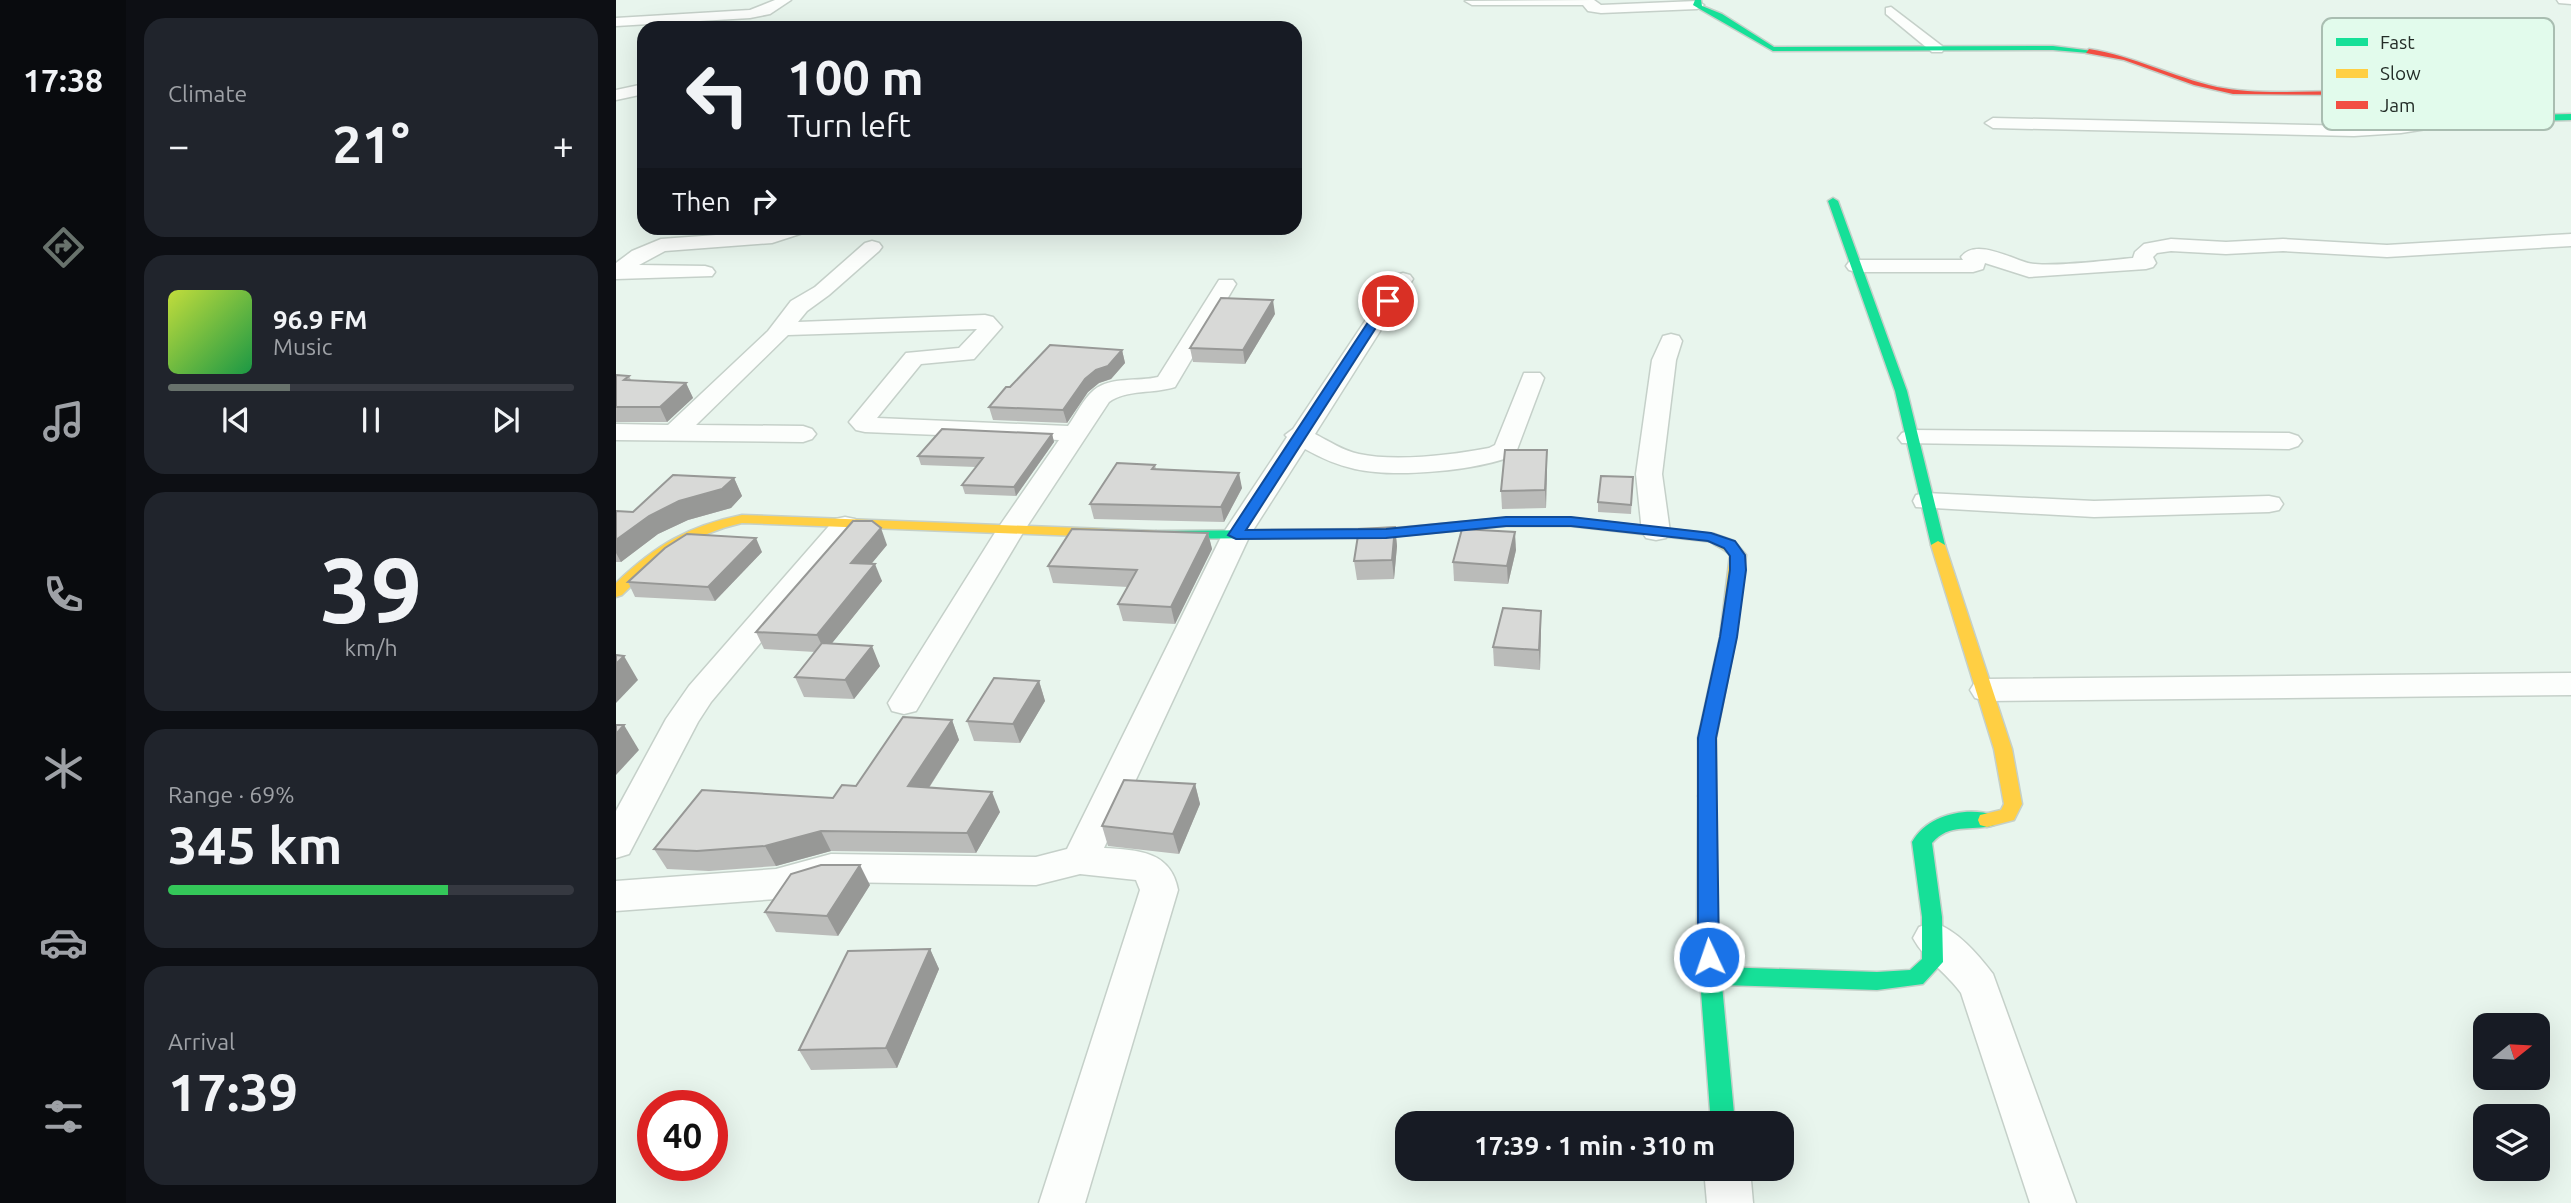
<!DOCTYPE html>
<html lang="en">
<head>
<meta charset="utf-8">
<style>
  body { margin:0; font-family:Ubuntu,sans-serif; background:#20242c; color:#f1f3f6; height:100vh; display:flex; flex-direction:column; font-size:26px; white-space:nowrap }
  * { box-sizing:border-box; margin:0 }
  p { font-size:23px; color:#9ea1a6 }
  .icon { flex:none; width:38px; height:38px; fill:none; stroke:currentColor; stroke-width:2; stroke-linecap:round; stroke-linejoin:round }
  .map { position:relative; flex:1; overflow:hidden }
  .panel { display:flex; flex-direction:column; gap:18px; padding:18px; background:#0d0f14; width:490px }
  .panel>* { flex:none }
  .banner { position:absolute; left:21px; top:21px; width:665px; height:214px; border-radius:21px; box-shadow:0 7px 28px #0002; background:#171b24; color:#f1f3f6; overflow:hidden }
  .needle { width:46px; rotate:72deg }
  .tools { position:absolute; left:1857px; top:1013px; display:grid; gap:14px }
  .tools a { display:grid; place-items:center; width:77px; height:77px; border-radius:14px; background:#171b24; box-shadow:0 7px 28px #0002; font-size:35px }
  .speed { position:absolute; left:21px; top:1090px; display:flex; gap:14px; font-size:35px; font-weight:700; text-align:center }
  .speed>* { display:grid; place-content:center; width:91px; height:91px; border-radius:50%; background:#171b24; box-shadow:0 7px 28px #0002; line-height:1 }
  .speed .limit { border:10px solid #d22; background:#fff; color:#111 }
  .pin { position:absolute; display:grid; place-items:center; width:60px; height:60px; color:#fff; margin:-30px; border:4px solid #fff; border-radius:50%; box-shadow:0 2px 7px #0007 }
  .me { position:absolute; width:77px; margin:-38px; rotate:357deg; stroke-linejoin:round; filter:drop-shadow(0 0 5px #0008) }
  .turn { display:flex; align-items:center; gap:24px; height:147px; padding:0 35px; font-size:32px }
  .turn .icon { width:91px; height:91px; stroke-width:2.5 }
  .turn b { display:block; font-size:49px; line-height:60px }
  .then { display:flex; align-items:center; height:66px; padding:0 35px; background:#0003; gap:14px; font-size:26px }
  .big { font-size:52px; font-weight:700; line-height:1.1 }
  .panel .widget { flex:1; display:flex; flex-direction:column; justify-content:center; gap:10px; min-width:0; padding:0 24px; border-radius:21px; background:#20242c }
  .panel .dial { align-items:center; gap:0 }
  .dial b { font-size:91px; line-height:1 }
  .song { display:flex; align-items:center; gap:21px }
  .cover { width:84px; height:84px; border-radius:10px; background:linear-gradient(135deg,hsl(70 70% 55%),hsl(140 70% 35%)) }
  .played { height:7px; border-radius:4px; background:linear-gradient(90deg,#68726c 30%,#363941 30%) }
  .keys { display:flex; justify-content:space-around; direction:ltr }
  .heat { display:flex; justify-content:space-between; align-items:center; font-size:38px; direction:ltr }
  .charge { height:10px; border-radius:5px; background:linear-gradient(90deg,#34c759 69%,#363941 0) }
  .trip { position:absolute; left:779px; top:1111px; width:399px; height:70px; border-radius:21px; background:#171b24; box-shadow:0 7px 28px #0002; font-weight:700; line-height:70px; text-align:center }
  main { display:flex; flex:1; min-height:0 }
  .menu { display:flex; flex-direction:column; width:126px; justify-content:space-around; align-items:center; background:#090b0e; color:#9ea1a6 }
  .menu .icon { width:49px; height:49px }
  .menu .current { color:#68726c }
  .menu b { font-size:32px; color:#f1f3f6 }
  .map>svg:first-child { display:block }
</style>
</head>
<body>
<main>
<nav class="menu">
<b>17:38</b>
<svg class="icon current" aria-label="directions" viewBox="0 0 24 24"><path d="M12 3l9 9-9 9-9-9zM9 14v-3h6M13 9l2 2-2 2"/></svg>
<svg class="icon" aria-label="music" viewBox="0 0 24 24"><path d="M9 18V5l10-2v13"/><circle cx="6" cy="18" r="3"/><circle cx="16" cy="16" r="3"/></svg>
<svg class="icon" aria-label="phone" viewBox="0 0 24 24"><path d="M5 4h4l2 5-3 2q2 4 5 5l2-3 5 2v4C11 20 4 13 5 4z"/></svg>
<svg class="icon" aria-label="climate" viewBox="0 0 24 24"><path d="M12 3v18M4 7l16 10M4 17L20 7"/></svg>
<svg class="icon" aria-label="car" viewBox="0 0 24 24"><path d="M5 17H2v-5l4-1 3-4h7l3 4 3 1v5h-3M9 17h6M6 11h13"/><circle cx="7" cy="17" r="2"/><circle cx="17" cy="17" r="2"/></svg>
<svg class="icon" aria-label="filters" viewBox="0 0 24 24"><path d="M4 7h16M4 17h16"/><circle cx="9" cy="7" r="2"/><circle cx="15" cy="17" r="2"/></svg>
</nav>
<section class="panel">
<div class="widget"><p>Climate</p>
<div class="heat"><a>−</a><b class="big">21°</b><a>+</a></div>
</div>
<div class="widget">
<div class="song"><i class="cover"></i><div><b>96.9 FM</b><p>Music</p></div></div>
<div class="played"></div>
<div class="keys"><svg class="icon" aria-label="previous" viewBox="0 0 24 24"><path d="M18 5L8 12l10 7zM5 5v14"/></svg><svg class="icon" aria-label="pause" viewBox="0 0 24 24"><path d="M8 5v14M16 5v14"/></svg><svg class="icon" aria-label="next" viewBox="0 0 24 24"><path d="M6 5l10 7-10 7zM19 5v14"/></svg></div>
</div>
<div class="widget dial"><b>39</b><p>km/h</p></div>
<div class="widget"><p>Range · 69%</p><b class="big">345 km</b><div class="charge"></div></div>
<div class="widget"><p>Arrival</p><b class="big">17:39</b></div>
</section>
<div class="map">
<svg width="1955" height="1203" viewBox="0 0 1955 1203">
  <rect width="100%" height="100%" fill="#e8f5ed"/>
  <g fill="none" stroke-linecap="round" stroke-linejoin="round">
    <defs>
      <g id="street">
        <path d="M159 0H175L154 14 134 18 0 26V18L134 10Z"/>
        <path d="M978 0 985 5 1081 1 1088 5 1081 9 985 13 972 11 967 5H856L849 1Z"/>
        <path d="M1941 0H1955V4L1943 3Z"/>
        <path d="M1275 7 1326 46 1328 49 1326 52H1316L1270 14V8Z"/>
        <path d="M28 84V94L0 100V90Z"/>
        <path d="M1843 115 1851 120 1849 123 1785 133 1738 136 1377 128 1369 123 1377 118 1738 126Z"/>
        <path d="M165 228H193L190 232 156 243 49 251 23 265 89 266 96 268 99 272 96 276 0 279V263L16 251 45 239 154 231Z"/>
        <path d="M1955 234V246L1771 257 1667 251 1610 254 1555 251 1541 253 1537 257 1540 263 1537 267 1530 269 1413 277 1369 263 1367 269 1357 272H1240L1233 270 1230 266 1233 262 1240 260H1347L1345 257C1359 238 1394 258 1412 263 1429 268 1495 260 1517 258L1519 252 1528 244 1555 239 1610 242 1667 239 1771 245Z"/>
        <path d="M256 241 263 243 266 247 263 251 213 295 191 311 182 322 369 315 377 317 386 327 358 359 305 364 261 418 452 426C460 415 467 399 478 390 495 376 522 382 542 377L603 280H617L620 284 559 387C538 394 511 389 493 402L408 531 300 711 288 714 276 711 272 703 380 531 443 440 249 432 240 430 233 422 290 353 343 348 361 329 172 335 80 425 187 426 196 429 200 434 196 439 187 442 0 440V424L52 425 152 331 175 301 199 287 249 243Z"/>
        <path d="M787 273 794 275 797 279 699 434C713 441 727 451 743 454 779 462 836 455 873 448L879 445 908 373H924L928 378 899 455C861 471 779 478 739 469 721 465 705 458 689 449L634 535 488 848C522 850 555 851 562 890L469 1203H423L524 890 520 880 464 874 420 885 215 882 160 899 0 911V881L160 869 215 854 420 857 451 849 606 535 671 437 669 435 677 429 777 279 780 275Z"/>
        <path d="M1055 334 1063 336 1066 341 1060 360 1046 474 1054 532 1050 538 1040 540 1030 538 1026 532 1020 474 1036 360 1047 336Z"/>
        <path d="M1295 430 1673 433 1682 436 1686 441 1682 446 1673 449 1286 443 1282 438 1286 433Z"/>
        <path d="M1310 493 1478 501 1653 496 1663 498 1667 504 1663 510 1653 512 1478 517 1300 507 1297 501 1300 495Z"/>
        <path d="M229 517 239 519 243 525 95 702 82 722 13 854 0 858V811L50 719 73 686 219 519Z"/>
        <path d="M1955 673V695L1370 701 1359 698 1354 690 1359 682 1370 679Z"/>
        <path d="M1317 922C1342 931 1361 953 1377 974L1460 1203H1414L1345 993C1331 973 1308 959 1297 938L1303 927Z"/>
        <path d="M1088 1169H1134L1137 1203H1091Z"/>
      </g>
      <g id="fast">
        <path d="M1079 0H1085L1086 6 1106 14 1158 47 1437 46 1477 51 1473 53 1437 50 1157 51 1082 8 1077 5Z"/>
        <path d="M1740 91 1800 100 1844 117 1955 114V120L1843 123 1795 104 1737 95V91Z"/>
        <path d="M1217 198 1222 201 1291 391 1329 545 1327 548 1322 549 1315 545 1279 391 1212 201Z"/>
        <path d="M890 518H955L1098 534 1105 538 1098 542 955 526H890L770 537 540 539 533 535 540 531 770 529Z"/>
        <path d="M1091 789 1098 791 1100 796 1101 939 1104 967 1261 972 1294 970 1306 959V917L1296 842C1311 815 1350 806 1378 815L1380 820 1378 825C1354 832 1334 822 1316 843L1326 917 1327 962 1307 984 1261 990 1106 985 1119 1124H1095L1081 939 1082 796 1084 791Z"/>
      </g>
      <g id="slow">
        <path d="M126 515 540 531 547 535 540 539 126 523C76 534 41 560 6 595L0 597V583C40 545 72 526 126 515Z"/>
        <path d="M1098 534 1118 541 1130 555 1120 637 1100 738V796L1098 801 1091 803 1084 801 1082 796V738L1104 637 1114 555C1107 547 1097 546 1091 538Z"/>
        <path d="M1322 541 1329 545 1396 749 1406 804 1398 820 1371 827 1364 825 1362 820 1364 815 1385 810 1388 804 1378 749 1315 545Z"/>
      </g>
      <path id="jam" d="M1473 49C1518 56 1557 77 1601 87 1646 96 1694 90 1740 91L1744 93 1740 95 1617 94 1578 85 1508 60 1470 53Z"/>
    </defs>
    <use href="#street" stroke="#c5d0c9" stroke-width="3"/>
    <use href="#fast" stroke="#c5d0c9" stroke-width="3"/>
    <use href="#slow" stroke="#c5d0c9" stroke-width="3"/>
    <use href="#jam" stroke="#c5d0c9" stroke-width="3"/>
    <use href="#street" fill="#fcfefc" fill-rule="evenodd"/>
    <use href="#fast" fill="#16e098" fill-rule="evenodd"/>
    <use href="#slow" fill="#ffcf43" fill-rule="evenodd"/>
    <use href="#jam" fill="#f24e42" fill-rule="evenodd"/>
  </g>
  <g fill="#babbb9">
    <path d="M659 314 629 364 577 362 574 348Z"/>
    <path d="M506 350 509 363 495 379 483 383 472 392 451 423 377 420 373 407Z"/>
    <path d="M0 375 13 376 15 380 70 383 77 398 51 422H0Z"/>
    <path d="M436 434 438 442 400 496 349 494 346 485 360 467 305 465 302 456Z"/>
    <path d="M931 450 930 508 886 509 885 491Z"/>
    <path d="M539 465 540 469 626 488 608 522 478 519 474 504Z"/>
    <path d="M1017 477 1015 514 982 512V502Z"/>
    <path d="M118 478 126 496 115 508 72 520 42 534 5 562H0V511L17 512Z"/>
    <path d="M779 527 781 546 778 579 741 580 738 561Z"/>
    <path d="M592 533 596 549 559 624 507 621 502 604 512 587 437 583 432 566Z"/>
    <path d="M271 545 255 564 266 581 215 644 264 666 238 699 188 697 179 677 199 652 148 649 140 632Z"/>
    <path d="M900 550 892 584 838 581 837 562Z"/>
    <path d="M146 552 99 601 19 597 12 582Z"/>
    <path d="M925 611 924 670 878 666 877 647Z"/>
    <path d="M423 681 429 701 404 743 358 741 351 721Z"/>
    <path d="M336 720 343 740 313 788 384 812 360 853 215 851 160 866 93 871 51 869 38 849 217 798 240 786Z"/>
    <path d="M579 784 584 804 563 854 492 846 486 826Z"/>
    <path d="M254 885 222 936 160 932 149 912Z"/>
    <path d="M314 949 323 969 281 1068 195 1070 183 1050Z"/>
  </g>
  <g fill="#979896">
    <path d="M657 300 659 314 629 364 627 350Z"/>
    <path d="M506 350 509 363 495 379 483 383 472 392 451 423 447 410 469 379Z"/>
    <path d="M70 383 77 398 51 422 44 407Z"/>
    <path d="M436 434 438 442 400 496 398 487Z"/>
    <path d="M931 450V468L930 508 929 490Z"/>
    <path d="M623 473 626 488 608 522 605 507Z"/>
    <path d="M118 478 126 496 115 508 72 520 42 534 5 562 0 553V540L33 516 63 501Z"/>
    <path d="M779 527 781 546 778 579 776 560Z"/>
    <path d="M265 528 271 545 242 580 235 563Z"/>
    <path d="M899 532 900 550 892 584 891 566Z"/>
    <path d="M592 533 596 549 559 624 555 607Z"/>
    <path d="M140 538 146 552 99 601 92 587Z"/>
    <path d="M259 564 266 581 209 652 201 635Z"/>
    <path d="M925 611V630L924 670 923 650Z"/>
    <path d="M256 646 264 666 238 699 229 680Z"/>
    <path d="M8 656 22 680 0 703V664Z"/>
    <path d="M423 681 429 701 404 743 397 724Z"/>
    <path d="M336 720 343 740 301 806 292 786Z"/>
    <path d="M8 725 23 750 0 775V734Z"/>
    <path d="M579 784 584 804 563 854 557 834Z"/>
    <path d="M376 792 384 812 360 853 351 833Z"/>
    <path d="M205 831 215 851 160 866 149 846Z"/>
    <path d="M244 865 254 885 222 936 211 916Z"/>
    <path d="M314 949 323 969 281 1068 270 1048Z"/>
  </g>
  <g fill="#d8d9d7" stroke="#979896" stroke-width="2">
    <path d="M605 298 657 300 627 350 574 348Z"/>
    <path d="M434 345 506 350 492 366 480 370 469 379 447 410 373 407 390 387H394Z"/>
    <path d="M0 375 13 376 8 380 70 383 44 407H0Z"/>
    <path d="M326 429 436 434 398 487 346 485 367 458 302 456Z"/>
    <path d="M889 450H931L929 490 885 491Z"/>
    <path d="M501 463 539 465 536 469 623 473 605 507 474 504Z"/>
    <path d="M57 475 118 478 106 489 63 501 33 516 0 540V511L17 512Z"/>
    <path d="M985 476 1017 477 1015 505 982 502Z"/>
    <path d="M237 521H256L265 528 235 563 259 564 201 635 140 632Z"/>
    <path d="M779 527 776 560 738 561 743 529Z"/>
    <path d="M456 529 592 533 555 607 502 604 521 570 432 566Z"/>
    <path d="M846 529 899 532 891 566 837 562Z"/>
    <path d="M71 534 140 538 92 587 12 582 49 548Z"/>
    <path d="M887 608 925 611 923 650 877 647Z"/>
    <path d="M206 643 256 646 229 680 179 677Z"/>
    <path d="M0 655 8 656 0 664Z"/>
    <path d="M378 678 423 681 397 724 351 721Z"/>
    <path d="M287 717 336 720 292 786 376 792 351 833 205 831 149 846 81 851 38 849 86 790 217 798 226 785 240 786Z"/>
    <path d="M0 725H8L0 734Z"/>
    <path d="M508 780 579 784 557 834 486 826Z"/>
    <path d="M205 865H244L211 916 149 912 175 874Z"/>
    <path d="M314 949 270 1048 183 1050 232 951Z"/>
  </g>
  <path fill="#1a73e8" stroke="#114b97" stroke-width="2" d="M772 298 777 301 630 530 770 529 890 517H955L1095 533 1119 541 1129 555 1130 570 1121 637 1100 738 1103 957 1100 963 1093 966 1085 963 1082 957V738L1104 637 1114 570V556L1108 548 1092 541 955 526H890L770 538 620 539 612 535 766 301Z"/>
  <rect x="1706" y="18" width="232" height="112" rx="10" fill="#e2fbec" stroke="#a9bdb1" stroke-width="2"/>
  <rect x="1720" y="38" width="32" height="8" fill="#16e098"/>
  <rect x="1720" y="69" width="32" height="9" fill="#ffcf43"/>
  <rect x="1720" y="101" width="32" height="8" fill="#f24e42"/>
  <g font-size="19" fill="#232c27">
    <text x="1764" y="49">Fast</text>
    <text x="1764" y="80">Slow</text>
    <text x="1764" y="112">Jam</text>
  </g>
</svg>
<div class="tools">
<a><svg class="needle" viewBox="-14 -14 28 28"><path d="M0-13l5 13h-10z" fill="#e53935"/><path d="M0 13l5-13h-10z" fill="#9ea1a6"/></svg></a>
<a><svg class="icon" aria-label="layers" viewBox="0 0 24 24"><path d="M12 4l9 5-9 5-9-5zM3 14l9 5 9-5"/></svg></a>
</div>
<div class="speed"><div class="limit">40</div></div>
<div class="pin" style="left:772px;top:301px;background:#d93025"><svg class="icon" aria-label="arrive" viewBox="0 0 24 24"><path d="M6 21V4h12l-3 4 3 4H6"/></svg></div>
<svg class="me" style="left:1093px;top:957px" viewBox="-20 -20 40 40"><circle r="17" fill="#1a73e8" stroke="#fff" stroke-width="3"/><path d="M0-11L8 9 0 5-8 9z" fill="#fff"/></svg>
<div class="trip">17:39 · 1 min · 310 m</div>
<div class="banner">
<div class="turn"><svg class="icon" aria-label="left" viewBox="0 0 24 24"><path d="M17 20v-9H6M10 6l-5 5 5 5"/></svg><div><b>100 m</b>Turn left</div></div>
<div class="then">Then<svg class="icon" aria-label="right" viewBox="0 0 24 24"><path d="M7 20v-9h11M14 6l5 5-5 5"/></svg></div>
</div>
</div>
</main>
</body>
</html>
